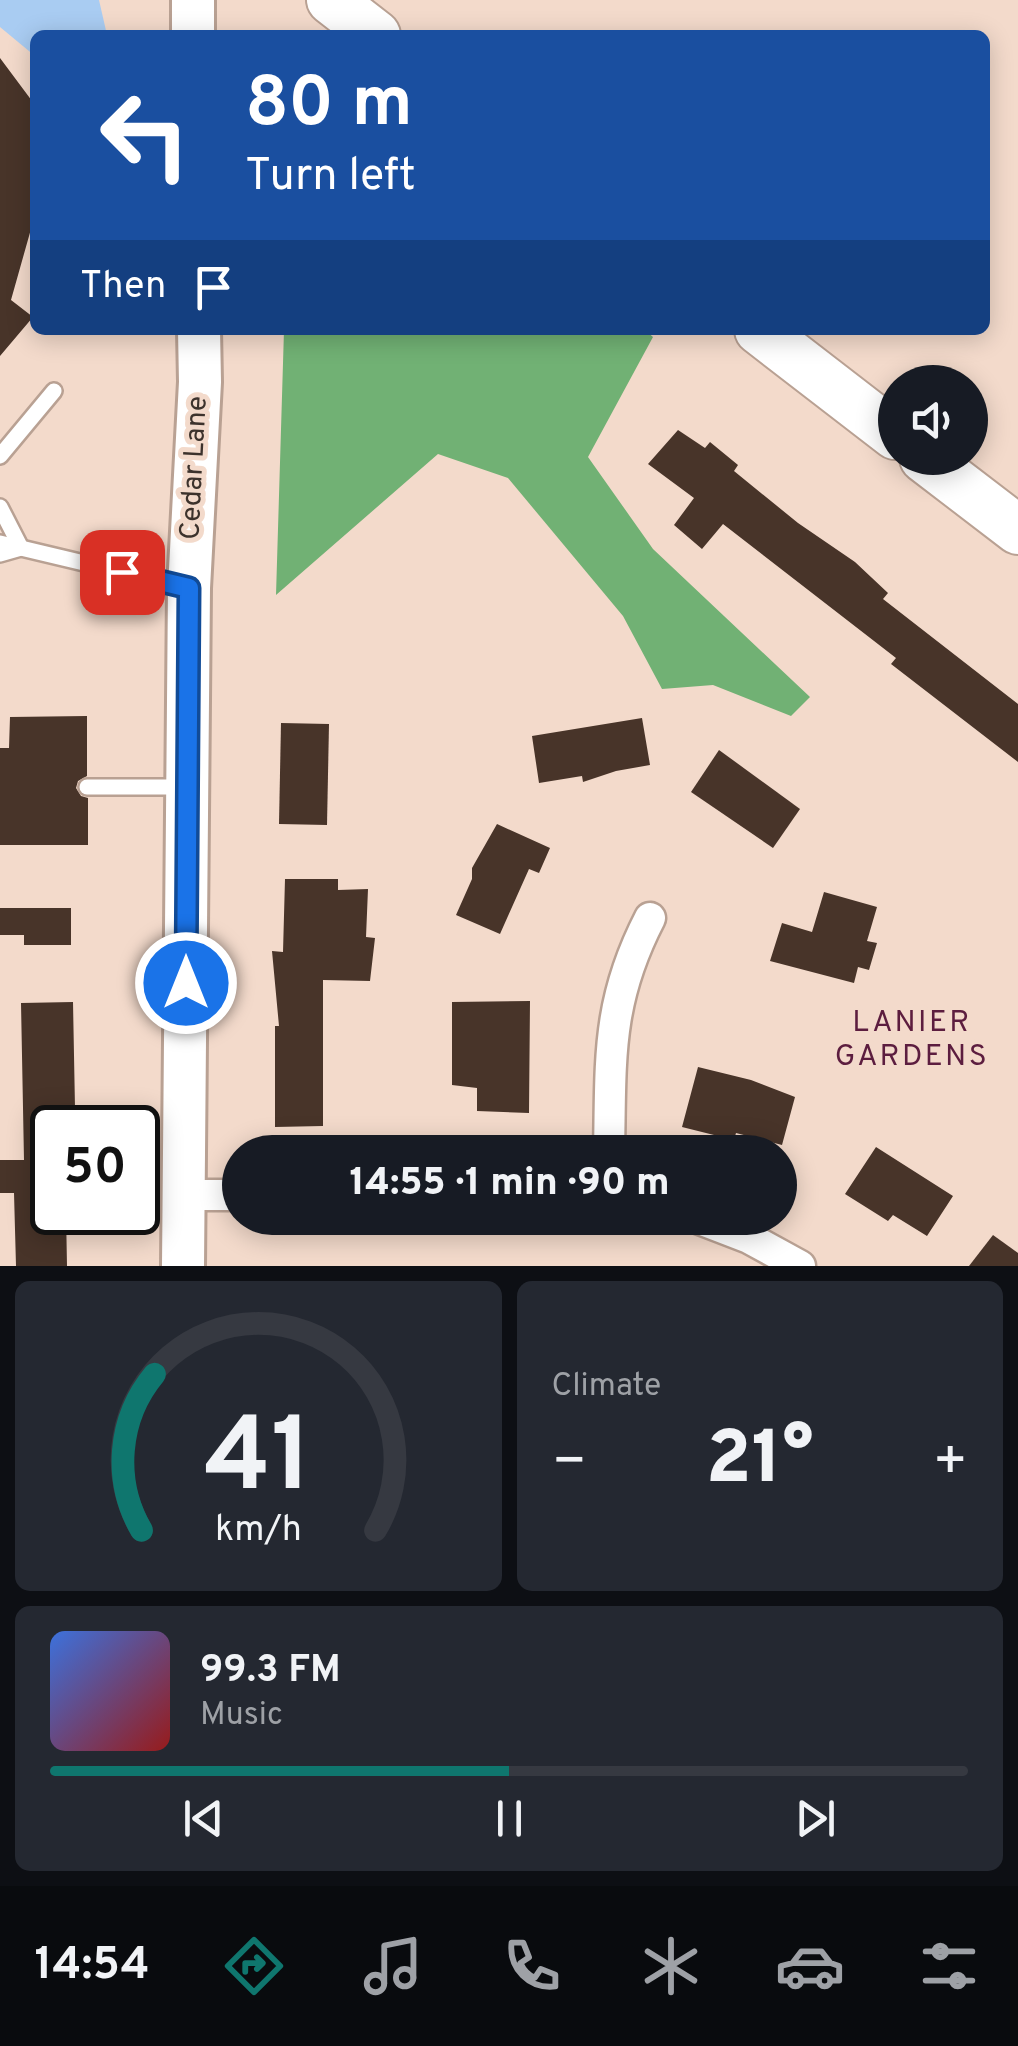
<!DOCTYPE html>
<html lang="en">
<head>
<meta charset="utf-8">
<style>
  body { margin:0; font-family:Overpass,sans-serif; background:#242831; color:#f1f3f6; height:100vh; display:flex; flex-direction:column; font-size:38px; white-space:nowrap }
  * { box-sizing:border-box; margin:0 }
  p { font-size:32px; color:#9ea1a6 }
  .icon { flex:none; width:55px; height:55px; fill:none; stroke:currentColor; stroke-width:2; stroke-linecap:round; stroke-linejoin:round }
  .map { position:relative; height:1266px; overflow:hidden }
  .details { display:flex; flex-direction:column; gap:15px; padding:15px; background:#0d0f14; flex:1 }
  .details>* { flex:none }
  .banner { position:absolute; left:30px; top:30px; width:960px; height:305px; border-radius:15px; box-shadow:0 5px 25px #0003; background:#1a4fa0; color:#fff; overflow:hidden }
  .buttons { position:absolute; left:878px; top:365px; display:grid; gap:20px }
  .buttons a { display:grid; place-items:center; width:110px; height:110px; border-radius:50%; background:#171b24; box-shadow:0 5px 25px #0003; font-size:50px }
  .speed { position:absolute; left:30px; top:1105px; display:flex; gap:20px; font-size:50px; font-weight:700; text-align:center }
  .speed>* { display:grid; place-content:center; width:130px; height:130px; border-radius:50%; background:#171b24; box-shadow:0 5px 25px #0003; line-height:1 }
  .speed .limit { border:5px solid #111; border-radius:15px; background:#fff; color:#111 }
  .pin { position:absolute; display:grid; place-items:center; width:85px; height:85px; color:#fff; margin:-42px; border-radius:20px; box-shadow:0 5px 15px #0006 }
  .me { position:absolute; width:110px; margin:-55px; rotate:0deg; stroke-linejoin:round; filter:drop-shadow(0 0 8px #0008) }
  .turn { display:flex; align-items:center; gap:35px; height:210px; padding:0 50px; font-size:45px }
  .turn .icon { width:130px; height:130px; stroke-width:2.5 }
  .turn b { display:block; font-size:70px; line-height:85px }
  .then { display:flex; align-items:center; height:95px; padding:0 50px; background:#0003; gap:20px; font-size:38px }
  .big { font-size:75px; font-weight:800; line-height:1.1 }
  .details .widget { flex:1; display:flex; flex-direction:column; justify-content:center; gap:15px; min-width:0; padding:0 35px; border-radius:15px; background:#242831 }
  .details .dial { align-items:center; gap:0 }
  .dial svg { height:260px; overflow:visible; fill:none; stroke:#363941; stroke-width:7; stroke-linecap:round; text-anchor:middle }
  .dial text { fill:#f1f3f6; stroke:none }
  .song { display:flex; align-items:center; gap:30px }
  .cover { width:120px; height:120px; border-radius:15px; background:linear-gradient(135deg,hsl(220 70% 55%),hsl(0 70% 35%)) }
  .played { height:10px; border-radius:5px; background:linear-gradient(90deg,#0f766e 50%,#363941 50%) }
  .keys { display:flex; justify-content:space-around; direction:ltr }
  .heat { display:flex; justify-content:space-between; align-items:center; font-size:55px; direction:ltr }
  .details .tiles { flex:1; display:grid; gap:15px; grid-template-columns:1fr 1fr }
  .widget:last-child { grid-column:span 2 }
  .trip { position:absolute; left:222px; top:1135px; width:575px; height:100px; border-radius:50px; background:#171b24; box-shadow:0 5px 25px #0003; font-weight:800; line-height:100px; text-align:center }
  .tabs { display:flex; height:160px; justify-content:space-around; align-items:center; background:#090b0e; color:#9ea1a6 }
  .tabs .icon { width:70px; height:70px }
  .tabs .current { color:#0f766e }
  .tabs b { font-size:45px; color:#f1f3f6 }
  .map>svg:first-child { display:block }
</style>
</head>
<body>
<div class="map">
<svg width="1018" height="1266" viewBox="0 0 1018 1266">
  <rect width="100%" height="100%" fill="#f3dacb"/>
  <path fill="#71b174" d="M284 330H645L653 337 588 457 653 549 810 697 791 716 713 685 662 689 623 616 508 478 438 454 276 595Z"/>
  <path fill="#a9ccf2" d="M0 0H99L107 35H35V56L0 27Z"/>
  <g fill="#483429">
    <path d="M0 58 35 105V229H31L11 300 33 317 0 356Z"/>
    <path d="M678 430 705 448 710 442 738 465 734 471 798 523 855 562 888 593 883 599 1018 704V762L891 664 896 658 723 524 702 549 674 525 694 498 648 464Z"/>
    <path d="M87 716V776L78 781 76 788 81 796 88 798V845H0V748H9L10 717Z"/>
    <path d="M642 718 650 765 616 771 583 782 582 776 539 783 532 736Z"/>
    <path d="M281 723 329 724 327 825 279 824Z"/>
    <path d="M719 750 800 809 773 848 691 792Z"/>
    <path d="M497 824 550 848 539 873 529 869 500 934 456 915 472 879V868Z"/>
    <path d="M285 879H338V890L368 889 366 937 375 938 370 981 323 980V1126L275 1127V1026H279L272 951 283 952Z"/>
    <path d="M824 892 877 907 867 941 877 943 869 970 858 967 854 983 770 961 782 923 812 932Z"/>
    <path d="M0 908H71V945H24V935H0Z"/>
    <path d="M530 1001 529 1113 477 1111V1088L452 1085V1002Z"/>
    <path d="M73 1002 75 1108H66L67 1127 52 1128V1212H66L67 1266H16L14 1193H0V1160H24L21 1003Z"/>
    <path d="M698 1067 751 1080 795 1097 782 1145 736 1133 734 1140 682 1127Z"/>
    <path d="M876 1147 953 1196 927 1236 893 1215 888 1221 845 1194Z"/>
    <path d="M993 1235 1018 1253V1266H969Z"/>
  </g>
  <g fill="none" stroke-linecap="round" stroke-linejoin="round">
    <defs>
      <g id="lane">
        <path d="M0 456 54 391"/>
        <path d="M0 507 21 548 0 554"/>
        <path d="M0 543 185 587"/>
        <path d="M87 787H183"/>
      </g>
      <g id="street">
        <path d="M609 1152C611 1060 606 1003 650 918"/>
        <path d="M184 1195H240"/>
        <path d="M697 1218 749 1238 800 1266"/>
      </g>
      <g id="secondary">
        <path d="M193 0V35"/>
        <path d="M183 1266 189 588 200 382 199 330"/>
      </g>
      <g id="primary">
        <path d="M331 0 376 35"/>
        <path d="M759 330 895 435"/>
        <path d="M924 458 1018 530"/>
      </g>
    </defs>
    <use href="#lane" stroke="#b9a193" stroke-width="20"/>
    <use href="#street" stroke="#b9a193" stroke-width="35"/>
    <use href="#secondary" stroke="#b9a193" stroke-width="48"/>
    <use href="#primary" stroke="#b9a193" stroke-width="52"/>
    <use href="#lane" stroke="#fff" stroke-width="15"/>
    <use href="#street" stroke="#fff" stroke-width="30"/>
    <use href="#secondary" stroke="#fff" stroke-width="42"/>
    <use href="#primary" stroke="#fff" stroke-width="48"/>
  </g>
  <g fill="none" stroke-linecap="round" stroke-linejoin="round">
    <defs>
      <path id="route" d="M122 572 189 588 186 983"/>
    </defs>
    <use href="#route" stroke="#114b97" stroke-width="25"/>
    <use href="#route" stroke="#1a73e8" stroke-width="18"/>
  </g>
  <g text-anchor="middle" dominant-baseline="central" stroke-width="10" stroke-linejoin="round" paint-order="stroke">
    <g font-size="28" fill="#3c322c" stroke="#f3dacb">
      <text transform="translate(195 468) rotate(-87)">Cedar Lane</text>
    </g>
    <g font-size="30" letter-spacing="2.5" fill="#5c1d3f" stroke="#f3dacb">
      <text x="912" y="1023">LANIER<tspan x="912" dy="34">GARDENS</tspan></text>
    </g>
  </g>
</svg>
<div class="buttons">
<a><svg class="icon" aria-label="sound" viewBox="0 0 24 24"><path d="M4 9h4l5-4v14l-5-4H4zM17 9q2 3 0 6"/></svg></a>
</div>
<div class="speed"><div class="limit">50</div></div>
<div class="pin" style="left:122px;top:572px;background:#d93025"><svg class="icon" aria-label="arrive" viewBox="0 0 24 24"><path d="M6 21V4h12l-3 4 3 4H6"/></svg></div>
<svg class="me" style="left:186px;top:983px" viewBox="-20 -20 40 40"><circle r="17" fill="#1a73e8" stroke="#fff" stroke-width="3"/><path d="M0-11L8 9 0 5-8 9z" fill="#fff"/></svg>
<div class="trip">14:55 · 1 min · 90 m</div>
<div class="banner">
<div class="turn"><svg class="icon" aria-label="left" viewBox="0 0 24 24"><path d="M17 20v-9H6M10 6l-5 5 5 5"/></svg><div><b>80 m</b>Turn left</div></div>
<div class="then">Then<svg class="icon" aria-label="arrive" viewBox="0 0 24 24"><path d="M6 21V4h12l-3 4 3 4H6"/></svg></div>
</div>
</div>
<section class="details">
<div class="tiles">
<div class="widget dial"><svg viewBox="0 0 100 80">
<path d="M14 69A42 42 0 1 1 86 69"/>
<path d="M14 69A42 42 0 0 1 18 21" stroke="#0f766e"/>
<text x="50" y="56" font-size="32" font-weight="700">41</text>
<text x="50" y="72" font-size="11">km/h</text>
</svg></div>
<div class="widget"><p>Climate</p>
<div class="heat"><a>−</a><b class="big">21°</b><a>+</a></div>
</div>
<div class="widget">
<div class="song"><i class="cover"></i><div><b>99.3 FM</b><p>Music</p></div></div>
<div class="played"></div>
<div class="keys"><svg class="icon" aria-label="previous" viewBox="0 0 24 24"><path d="M18 5L8 12l10 7zM5 5v14"/></svg><svg class="icon" aria-label="pause" viewBox="0 0 24 24"><path d="M8 5v14M16 5v14"/></svg><svg class="icon" aria-label="next" viewBox="0 0 24 24"><path d="M6 5l10 7-10 7zM19 5v14"/></svg></div>
</div>
</div>
</section>
<nav class="tabs">
<b>14:54</b>
<svg class="icon current" aria-label="directions" viewBox="0 0 24 24"><path d="M12 3l9 9-9 9-9-9zM9 14v-3h6M13 9l2 2-2 2"/></svg>
<svg class="icon" aria-label="music" viewBox="0 0 24 24"><path d="M9 18V5l10-2v13"/><circle cx="6" cy="18" r="3"/><circle cx="16" cy="16" r="3"/></svg>
<svg class="icon" aria-label="phone" viewBox="0 0 24 24"><path d="M5 4h4l2 5-3 2q2 4 5 5l2-3 5 2v4C11 20 4 13 5 4z"/></svg>
<svg class="icon" aria-label="climate" viewBox="0 0 24 24"><path d="M12 3v18M4 7l16 10M4 17L20 7"/></svg>
<svg class="icon" aria-label="car" viewBox="0 0 24 24"><path d="M5 17H2v-5l4-1 3-4h7l3 4 3 1v5h-3M9 17h6M6 11h13"/><circle cx="7" cy="17" r="2"/><circle cx="17" cy="17" r="2"/></svg>
<svg class="icon" aria-label="filters" viewBox="0 0 24 24"><path d="M4 7h16M4 17h16"/><circle cx="9" cy="7" r="2"/><circle cx="15" cy="17" r="2"/></svg>
</nav>
</body>
</html>
